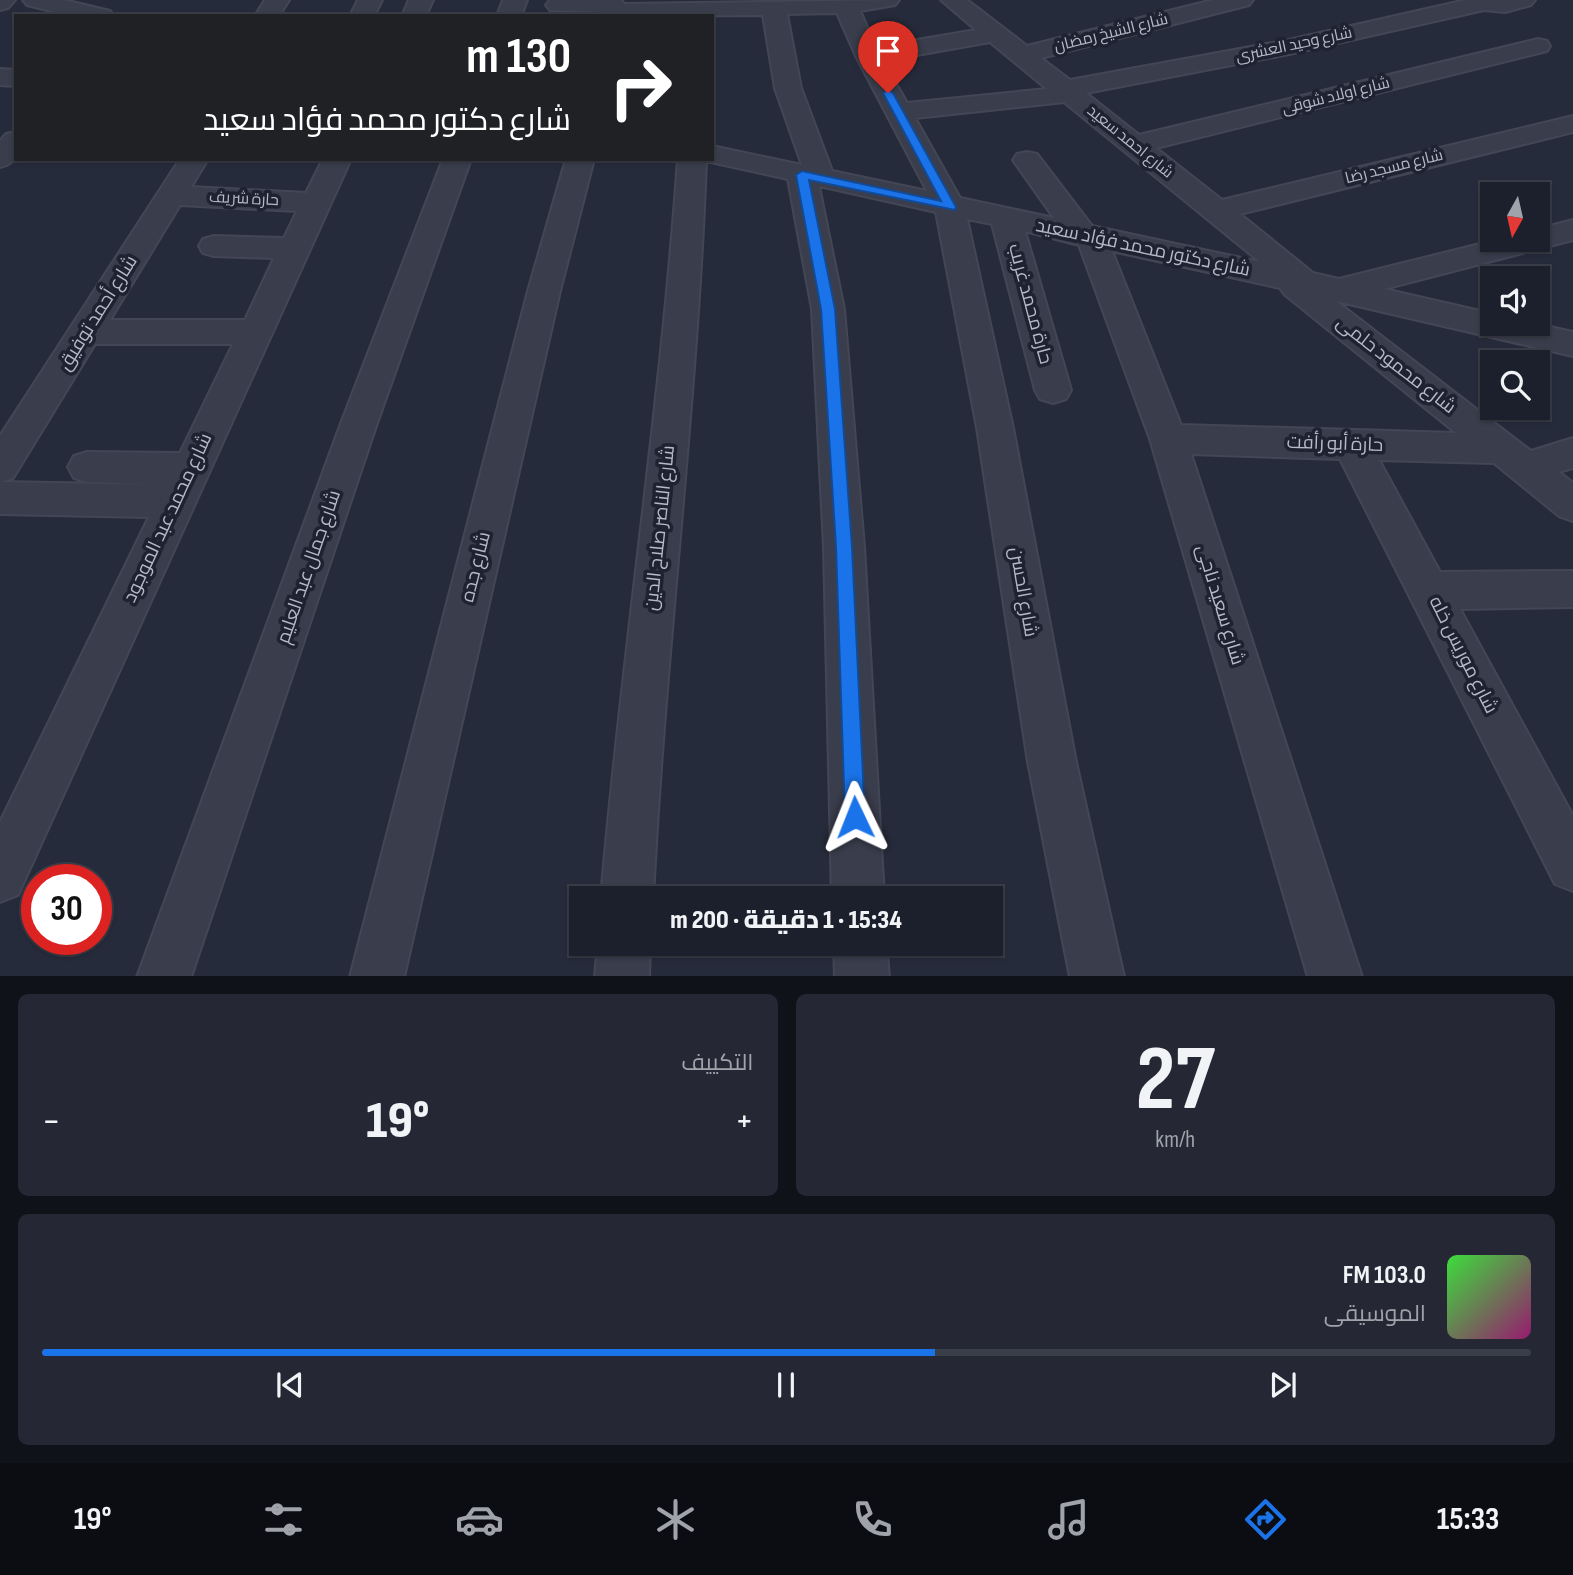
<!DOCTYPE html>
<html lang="ar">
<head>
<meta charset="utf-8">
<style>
  body { margin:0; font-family:"Sofia Sans Condensed",Cairo,sans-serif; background:#252834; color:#f1f3f6; direction:rtl; height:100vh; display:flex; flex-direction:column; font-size:26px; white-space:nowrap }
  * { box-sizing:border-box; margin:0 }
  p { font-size:23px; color:#a0a3a9 }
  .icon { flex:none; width:38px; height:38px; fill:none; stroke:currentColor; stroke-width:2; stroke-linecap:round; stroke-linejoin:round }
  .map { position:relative; height:976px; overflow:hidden; direction:ltr }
  .side { display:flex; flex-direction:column; gap:18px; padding:18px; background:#0f1218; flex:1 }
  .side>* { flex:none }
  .top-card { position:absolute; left:14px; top:14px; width:700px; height:147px; border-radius:0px; box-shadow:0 2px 5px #0004,0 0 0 2px #3a3e48; direction:rtl; background:#202124; color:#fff; overflow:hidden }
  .needle { width:46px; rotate:188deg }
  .fabs { position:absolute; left:1480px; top:182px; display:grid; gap:14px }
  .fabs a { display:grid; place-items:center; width:70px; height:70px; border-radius:0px; background:#1c202c; box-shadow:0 2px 5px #0004,0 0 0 2px #3a3e48; font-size:35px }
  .speed { position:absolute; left:21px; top:864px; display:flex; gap:14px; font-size:35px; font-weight:700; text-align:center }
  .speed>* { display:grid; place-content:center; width:91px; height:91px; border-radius:50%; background:#1c202c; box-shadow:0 2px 5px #0004,0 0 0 2px #3a3e48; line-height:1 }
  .speed .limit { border:10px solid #d22; background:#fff; color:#111 }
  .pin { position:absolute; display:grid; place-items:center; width:60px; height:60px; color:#fff; margin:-72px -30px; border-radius:50% 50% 50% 0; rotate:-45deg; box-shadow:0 0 7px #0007 }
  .pin .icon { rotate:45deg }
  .me { position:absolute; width:77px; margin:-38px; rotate:358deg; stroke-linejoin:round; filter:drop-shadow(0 0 5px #0008) }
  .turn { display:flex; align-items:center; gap:24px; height:147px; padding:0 28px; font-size:32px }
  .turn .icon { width:91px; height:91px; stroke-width:2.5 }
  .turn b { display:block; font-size:49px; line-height:60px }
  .big { font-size:52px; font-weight:800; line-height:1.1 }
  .side .widget { flex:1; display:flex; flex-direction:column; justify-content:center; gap:10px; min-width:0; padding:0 24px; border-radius:10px; background:#252834 }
  .side .dial { align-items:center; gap:0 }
  .dial b { font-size:91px; line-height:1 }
  .song { display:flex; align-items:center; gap:21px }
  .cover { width:84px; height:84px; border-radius:10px; background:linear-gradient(135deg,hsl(120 70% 55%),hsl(320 70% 35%)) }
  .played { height:7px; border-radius:4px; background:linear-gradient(90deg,#1a73e8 60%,#3a3e48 60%) }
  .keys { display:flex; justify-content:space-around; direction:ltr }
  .heat { display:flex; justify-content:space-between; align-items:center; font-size:38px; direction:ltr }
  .side .tiles { flex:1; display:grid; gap:18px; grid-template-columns:1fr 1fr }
  .widget:last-child { grid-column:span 2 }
  .trip { position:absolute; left:569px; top:886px; width:434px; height:70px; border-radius:0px; background:#1c202c; box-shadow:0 2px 5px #0004,0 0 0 2px #3a3e48; font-weight:800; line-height:70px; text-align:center; direction:rtl }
  .tab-bar { display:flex; height:112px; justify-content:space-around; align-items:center; background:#0b0d12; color:#a0a3a9 }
  .tab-bar .icon { width:49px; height:49px }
  .tab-bar .selected { color:#1a73e8 }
  .tab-bar b { font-size:32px; color:#f1f3f6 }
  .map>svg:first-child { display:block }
</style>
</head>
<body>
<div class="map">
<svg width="1573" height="977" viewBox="0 0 1573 977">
  <rect width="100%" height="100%" fill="#262b3b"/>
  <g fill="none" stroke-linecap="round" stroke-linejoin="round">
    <defs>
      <g id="minor">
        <path d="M0 0H15L8 8 0 10Z"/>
        <path d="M23 0H64L110 11 114 16H71L27 5Z"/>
        <path d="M265 0H289L279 16H255Z"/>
        <path d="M358 0H382L374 16H350Z"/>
        <path d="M409 0H433L426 16H402Z"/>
        <path d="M503 0H527L521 16H497Z"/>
        <path d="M550 0H621L624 4 899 0 895 5 860 11 876 47 976 30 941 0H967L1027 46 1213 0H1253L1249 5 1041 58 1070 80 1289 40 1466 0H1535L1531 5 1505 12 1484 10 1289 54 1086 93 1139 135 1538 39 1547 41 1550 46 1547 51 1156 148 1222 200 1573 116V132L1240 214 1313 273 1339 279 1496 240H1538V229L1573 220V240L1384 289 1493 314V324H1537L1573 332V356L1336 301 1531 451 1573 438V468L1559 472 1573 483V521L1559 516 1494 463 1379 460 1440 572 1573 571V607L1460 609 1573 816V891L1555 884 1340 459 1191 454 1362 977H1308L1150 439 1079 245 1025 231 1071 390 1066 399 1053 403 1040 399 1035 390 992 224 967 219 1013 428 1076 762 1124 977H1070L1028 762 977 428 936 212 824 187H819L844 309 864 547 884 898H832L824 547 812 309 788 179 706 161C697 407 665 652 653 898H601C622 651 661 406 678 159H712V146L802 165 775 88 763 15 603 16 601 12 550 10 546 5ZM837 13 856 56 927 191 832 171 801 88 787 14ZM990 42 1047 89 907 103 883 61ZM1064 102 1260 262 1092 226 1037 154 1027 152 1017 154 1013 160 1054 218 960 198 915 118ZM1112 251 1280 288 1284 294 1456 433 1181 425Z"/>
        <path d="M0 69 16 70V86L0 85Z"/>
        <path d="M16 132C16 149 20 163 0 167V141L6 134Z"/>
        <path d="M180 159H208L191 187 306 193 323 159H351L18 895 0 902V822L149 517 0 514V436ZM180 205 297 211 284 238 214 236 203 239 199 246 203 253 214 256 274 258 245 320H110ZM95 344H233L180 453 87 452 74 456 68 467 74 478 87 482 164 485 1 482 13 478Z"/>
        <path d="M443 159H471L376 426 191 977H137L340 426Z"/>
        <path d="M566 159H594L560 291 404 977H350L528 291Z"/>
        <path d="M598 943H650L649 977H595Z"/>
        <path d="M834 943H886L889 977H835Z"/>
      </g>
    </defs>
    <use href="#minor" stroke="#434655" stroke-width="4"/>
    <use href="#minor" fill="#3a3d4c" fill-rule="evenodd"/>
  </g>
  <path fill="#1a73e8" stroke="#114b97" stroke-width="2" d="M888 90 893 93 956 207 955 210 809 180 835 309 852 547 865 817 862 824 855 827 848 824 845 817 836 547 821 309 796 175 802 171 941 201 883 93Z"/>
  <g text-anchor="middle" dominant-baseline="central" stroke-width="7" stroke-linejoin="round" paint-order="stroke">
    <g font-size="16" fill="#b6b9c7" stroke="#1f2231">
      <text transform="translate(1111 33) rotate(-14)">شارع الشيخ رمضان</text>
      <text transform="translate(1294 45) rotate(-12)">شارع وحيد العشرى</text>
      <text transform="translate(1336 96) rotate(-14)">شارع اولاد شوقى</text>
      <text transform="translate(1130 142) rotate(39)">شارع احمد سعيد</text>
      <text transform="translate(1394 167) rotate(-14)">شارع مسجد رضا</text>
      <text transform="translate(244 199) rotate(3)">حارة شريف</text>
    </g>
    <g font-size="19" fill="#b6b9c7" stroke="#1f2231">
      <text transform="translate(1143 248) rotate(12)">شارع دكتور محمد فؤاد سعيد</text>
      <text transform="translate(1030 304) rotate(75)">حارة محمد غريب</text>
      <text transform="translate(98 313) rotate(-58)">شارع أحمد توفيق</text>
      <text transform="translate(1396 365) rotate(38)">شارع محمود حلمى</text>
      <text transform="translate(1335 444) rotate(2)">حارة أبو رأفت</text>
      <text transform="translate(168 518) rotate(-65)">شارع محمد عبد الموجود</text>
      <text transform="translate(660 528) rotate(-84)">شارع الناصر صلاح الدين</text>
      <text transform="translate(309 567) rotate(-71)">شارع جمال عبد العليم</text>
      <text transform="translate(476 567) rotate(-76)">شارع جده</text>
      <text transform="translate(1023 592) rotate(80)">شارع الحسن</text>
      <text transform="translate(1220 605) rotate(73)">شارع سعيد ناجى</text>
      <text transform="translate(1463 655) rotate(63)">شارع موريس خله</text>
    </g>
  </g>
</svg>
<div class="fabs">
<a><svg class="needle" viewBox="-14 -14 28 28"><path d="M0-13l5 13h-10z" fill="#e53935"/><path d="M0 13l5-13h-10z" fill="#a0a3a9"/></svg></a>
<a><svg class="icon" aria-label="sound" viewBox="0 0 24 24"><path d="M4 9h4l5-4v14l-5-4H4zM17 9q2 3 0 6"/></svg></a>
<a><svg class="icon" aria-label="search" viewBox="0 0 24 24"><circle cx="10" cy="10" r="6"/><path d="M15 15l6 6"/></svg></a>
</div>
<div class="speed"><div class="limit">30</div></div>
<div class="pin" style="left:888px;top:93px;background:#d93025"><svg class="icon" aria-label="arrive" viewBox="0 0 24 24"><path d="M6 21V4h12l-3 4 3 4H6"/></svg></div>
<svg class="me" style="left:855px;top:817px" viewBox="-20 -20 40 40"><path d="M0-17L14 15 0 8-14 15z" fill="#1a73e8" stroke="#fff" stroke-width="4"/></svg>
<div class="trip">15:34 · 1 دقيقة · 200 m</div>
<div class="top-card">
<div class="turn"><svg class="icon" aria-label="right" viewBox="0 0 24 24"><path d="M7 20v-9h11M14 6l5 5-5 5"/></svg><div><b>130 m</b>شارع دكتور محمد فؤاد سعيد</div></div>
</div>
</div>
<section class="side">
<div class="tiles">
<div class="widget dial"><b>27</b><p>km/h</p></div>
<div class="widget"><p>التكييف</p>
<div class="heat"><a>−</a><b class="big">19°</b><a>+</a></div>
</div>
<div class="widget">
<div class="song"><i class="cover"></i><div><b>103.0 FM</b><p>الموسيقى</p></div></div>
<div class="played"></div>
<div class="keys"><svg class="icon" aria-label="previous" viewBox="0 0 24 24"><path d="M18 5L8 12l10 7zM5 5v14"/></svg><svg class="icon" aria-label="pause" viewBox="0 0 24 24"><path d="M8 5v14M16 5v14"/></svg><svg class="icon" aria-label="next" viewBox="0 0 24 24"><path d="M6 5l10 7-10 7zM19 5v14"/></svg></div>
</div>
</div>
</section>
<nav class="tab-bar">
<b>15:33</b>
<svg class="icon selected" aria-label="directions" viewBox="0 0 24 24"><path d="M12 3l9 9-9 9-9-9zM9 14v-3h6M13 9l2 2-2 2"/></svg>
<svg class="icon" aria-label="music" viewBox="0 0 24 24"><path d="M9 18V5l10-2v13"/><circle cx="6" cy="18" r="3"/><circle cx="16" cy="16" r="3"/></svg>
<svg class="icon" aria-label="phone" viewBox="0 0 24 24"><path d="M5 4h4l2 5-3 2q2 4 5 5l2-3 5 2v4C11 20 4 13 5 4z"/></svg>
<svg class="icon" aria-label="climate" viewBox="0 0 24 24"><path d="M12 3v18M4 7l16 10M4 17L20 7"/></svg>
<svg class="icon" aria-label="car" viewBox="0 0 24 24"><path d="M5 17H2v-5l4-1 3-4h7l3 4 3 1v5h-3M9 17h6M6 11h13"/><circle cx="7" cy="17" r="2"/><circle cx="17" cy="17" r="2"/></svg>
<svg class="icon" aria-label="filters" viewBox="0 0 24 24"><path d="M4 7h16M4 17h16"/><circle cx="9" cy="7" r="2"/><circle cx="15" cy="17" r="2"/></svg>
<b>19°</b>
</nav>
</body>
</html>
